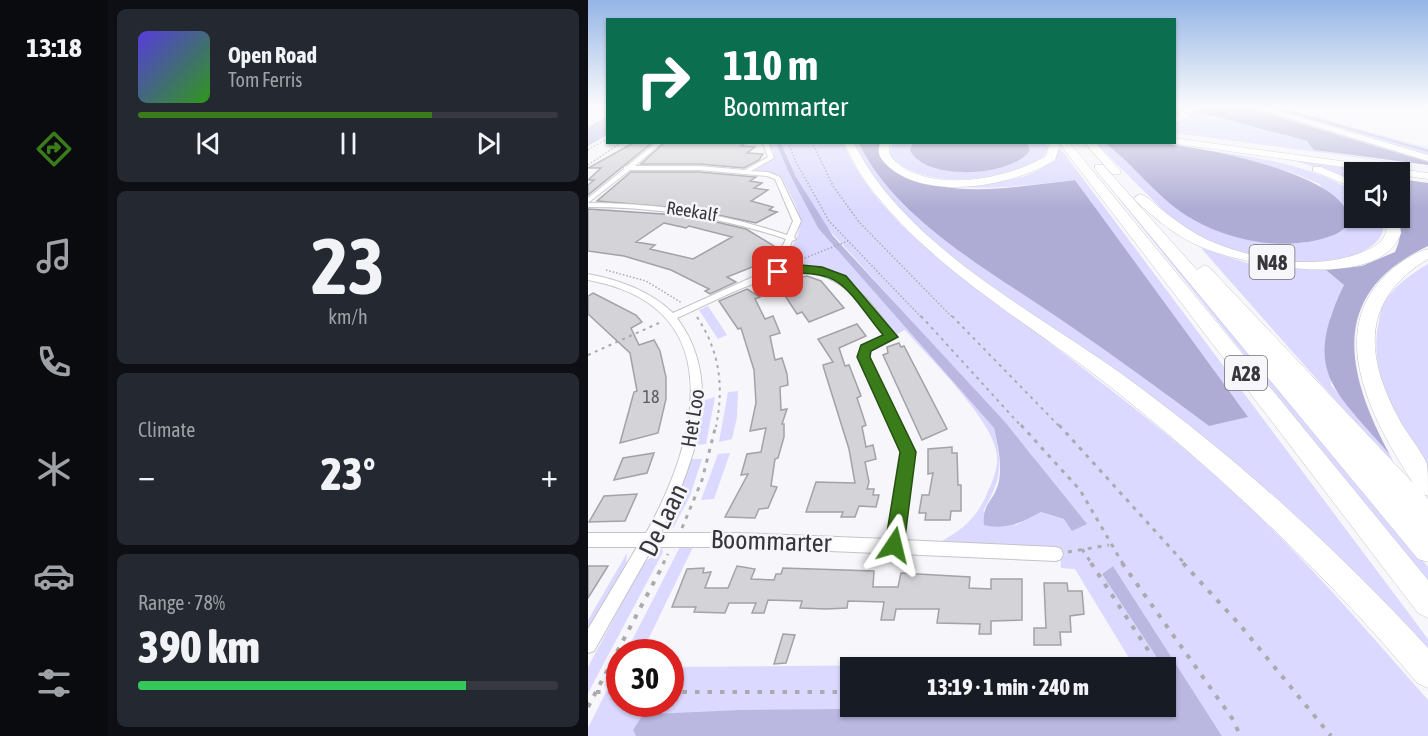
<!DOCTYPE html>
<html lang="en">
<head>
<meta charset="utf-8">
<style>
  body { margin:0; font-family:"Asap Condensed",sans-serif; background:#242831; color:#f1f3f6; height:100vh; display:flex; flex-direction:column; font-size:22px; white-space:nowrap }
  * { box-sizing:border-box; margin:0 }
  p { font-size:20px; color:#9ea1a6 }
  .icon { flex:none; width:33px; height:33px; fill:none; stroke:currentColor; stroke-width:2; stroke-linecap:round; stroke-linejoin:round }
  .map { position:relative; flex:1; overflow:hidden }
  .panel { display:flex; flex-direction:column; gap:9px; padding:9px; background:#0d0f14; width:480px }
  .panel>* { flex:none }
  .guide { position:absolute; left:18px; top:18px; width:570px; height:126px; border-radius:0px; box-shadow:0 2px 4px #0004; background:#0b6e4f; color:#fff; overflow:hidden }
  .fabs { position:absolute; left:756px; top:162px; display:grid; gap:12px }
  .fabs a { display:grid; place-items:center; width:66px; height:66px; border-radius:0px; background:#171b24; box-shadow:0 2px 4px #0004; font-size:30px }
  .speed { position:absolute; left:18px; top:639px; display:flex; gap:12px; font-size:30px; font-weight:700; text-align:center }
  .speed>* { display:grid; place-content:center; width:78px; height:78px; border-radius:50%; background:#171b24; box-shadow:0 2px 4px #0004; line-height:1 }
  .speed .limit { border:9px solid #d22; background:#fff; color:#111 }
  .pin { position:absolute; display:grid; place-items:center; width:51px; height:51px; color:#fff; margin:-26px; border-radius:12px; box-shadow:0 3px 9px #0006 }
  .me { position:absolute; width:66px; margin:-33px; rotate:10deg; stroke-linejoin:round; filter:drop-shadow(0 0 4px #0008) }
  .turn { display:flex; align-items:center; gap:21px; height:126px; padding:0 18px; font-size:27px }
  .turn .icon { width:78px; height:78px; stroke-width:2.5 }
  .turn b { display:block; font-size:42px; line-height:51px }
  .big { font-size:45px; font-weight:800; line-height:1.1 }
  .panel .card { flex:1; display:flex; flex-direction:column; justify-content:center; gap:9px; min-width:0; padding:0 21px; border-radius:9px; background:#242831 }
  .panel .dial { align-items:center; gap:0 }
  .dial b { font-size:78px; line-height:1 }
  .song { display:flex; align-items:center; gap:18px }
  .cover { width:72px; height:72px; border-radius:9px; background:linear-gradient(135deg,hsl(250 70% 55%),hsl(110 70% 35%)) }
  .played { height:6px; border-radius:3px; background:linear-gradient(90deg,#3a7b1a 70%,#363941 70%) }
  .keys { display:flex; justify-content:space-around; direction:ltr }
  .heat { display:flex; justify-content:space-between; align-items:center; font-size:33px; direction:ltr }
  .charge { height:9px; border-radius:4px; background:linear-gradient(90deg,#34c759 78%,#363941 0) }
  .trip { position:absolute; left:252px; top:657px; width:336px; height:60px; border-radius:0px; background:#171b24; box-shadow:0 2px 4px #0004; font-weight:800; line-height:60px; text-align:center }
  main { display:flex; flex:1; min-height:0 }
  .dock { display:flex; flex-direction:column; width:108px; justify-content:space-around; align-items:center; background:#090b0e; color:#9ea1a6 }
  .dock .icon { width:42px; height:42px }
  .dock .current { color:#3a7b1a }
  .dock b { font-size:27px; color:#f1f3f6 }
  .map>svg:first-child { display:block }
</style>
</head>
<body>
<main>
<nav class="dock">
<b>13:18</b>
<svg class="icon current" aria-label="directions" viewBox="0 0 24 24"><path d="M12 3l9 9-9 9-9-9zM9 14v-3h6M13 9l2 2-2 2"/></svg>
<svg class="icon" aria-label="music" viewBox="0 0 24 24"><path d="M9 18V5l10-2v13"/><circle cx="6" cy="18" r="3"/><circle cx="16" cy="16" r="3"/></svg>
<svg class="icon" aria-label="phone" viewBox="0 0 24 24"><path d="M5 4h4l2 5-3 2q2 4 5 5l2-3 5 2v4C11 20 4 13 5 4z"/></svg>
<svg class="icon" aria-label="climate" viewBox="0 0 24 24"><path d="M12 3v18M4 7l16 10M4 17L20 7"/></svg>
<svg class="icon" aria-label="car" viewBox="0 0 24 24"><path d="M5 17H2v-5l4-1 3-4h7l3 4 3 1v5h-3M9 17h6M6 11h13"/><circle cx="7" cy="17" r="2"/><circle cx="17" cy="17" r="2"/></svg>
<svg class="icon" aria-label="filters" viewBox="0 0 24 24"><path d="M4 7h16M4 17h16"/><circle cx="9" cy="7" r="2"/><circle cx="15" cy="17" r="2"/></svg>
</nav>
<section class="panel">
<div class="card">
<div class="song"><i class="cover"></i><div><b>Open Road</b><p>Tom Ferris</p></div></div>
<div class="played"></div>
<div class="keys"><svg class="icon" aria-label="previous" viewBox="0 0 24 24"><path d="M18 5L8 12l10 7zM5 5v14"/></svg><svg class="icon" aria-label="pause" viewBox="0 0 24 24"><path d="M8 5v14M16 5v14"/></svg><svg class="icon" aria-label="next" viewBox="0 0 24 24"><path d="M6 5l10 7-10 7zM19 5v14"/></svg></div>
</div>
<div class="card dial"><b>23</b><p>km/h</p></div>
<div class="card"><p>Climate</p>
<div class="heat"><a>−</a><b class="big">23°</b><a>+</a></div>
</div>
<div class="card"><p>Range · 78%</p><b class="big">390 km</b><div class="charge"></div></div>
</section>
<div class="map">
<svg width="840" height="736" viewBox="0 0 840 736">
  <rect width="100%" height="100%" fill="#f6f6fb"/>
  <g fill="#dbd9ff">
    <path d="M656 107H664L840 159V162Z"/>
    <path d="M672 107H691L840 148V156Z"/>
    <path d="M607 111 719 141 726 150 840 167 587 133V122Z"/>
    <path d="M180 142 188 143 200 171 230 228 406 428C414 467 415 476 395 511L428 525 453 512 476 519 445 456 235 223 208 177 193 143H255C291 224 372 273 440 326 495 368 550 410 604 455 691 528 765 615 840 700V736H634L525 566 514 574 575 667 262 668V706L503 707 64 714 45 730 48 736H0V728L31 666 32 704H82L83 667 544 663 487 569 473 568 472 550 354 541C376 529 391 515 400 491 405 481 410 467 409 456 407 421 341 358 317 330L307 335C259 277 263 262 184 271 186 264 196 257 202 249 222 222 207 205 194 178L167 170 185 159 186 152Z"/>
    <path d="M264 143H271C307 221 408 275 478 322 526 356 574 391 621 426L659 417 487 180C425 186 364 198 306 170 348 184 449 197 472 148L840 639V666L512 364 361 255 315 214 278 168Z"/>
    <path d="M306 143H325L323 145 330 161C364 177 414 177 442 150L439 143H459L460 147C457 162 444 164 432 169 394 182 333 188 302 156V150Z"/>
    <path d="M508 143C530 142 550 173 565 187 614 234 685 260 751 233L732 184 700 171 616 150C667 157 722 164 766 192V218H793C798 228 794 238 785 245 743 277 637 258 596 230 586 224 578 213 570 205 549 184 528 164 508 143Z"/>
    <path d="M701 159 792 172 754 171 766 178V184L743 172Z"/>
    <path d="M520 185 840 567V583Z"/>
    <path d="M613 248 659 263 691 268 738 270 756 285 742 317 743 385 802 455 809 470Z"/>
    <path d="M840 264V477C814 431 778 376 791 321 792 316 793 308 796 303 806 286 823 274 840 264Z"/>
    <path d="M120 306 139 335 130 339 111 310Z"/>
    <path d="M150 391 149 417 144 439 131 442 140 392Z"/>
    <path d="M127 397 118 444 109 445 117 400Z"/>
    <path d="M142 453 126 499 113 500 130 454Z"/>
    <path d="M103 459H114L102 496 85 528 81 519Z"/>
    <path d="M93 545H106L54 652H38Z"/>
    <path d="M74 548 75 552 0 693V667L55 564Z"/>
    <path d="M39 553 38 564 0 629V620Z"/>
  </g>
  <g fill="#aeabd4">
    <path d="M606 107H656L840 162V165L726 150 719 141 607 111Z"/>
    <path d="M325 142 439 143 442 150C426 177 336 182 322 150Z"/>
    <path d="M271 143H295L291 154C295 164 304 169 314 174 368 200 430 186 487 180L660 417 621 426C574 391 526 356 478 323 409 275 307 221 271 143Z"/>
    <path d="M517 143C532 142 547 142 562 142 604 145 749 171 760 215 762 225 754 232 746 235 701 252 647 243 606 220 571 201 548 166 517 143Z"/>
    <path d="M812 179 840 183V246C740 293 757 371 802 455 747 390 713 373 756 285L738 270 774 266 807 252C818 229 811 204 812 179Z"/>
  </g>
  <g fill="#bab7e1">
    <path d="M19 117V135L0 146V128Z"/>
    <path d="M188 143H193L208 177 245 236 417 422 499 524 484 531 476 519 453 512C433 523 419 530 396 525 394 504 404 503 410 485 415 467 410 446 406 428L230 228 200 171Z"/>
    <path d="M525 566 634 736H48L45 730 54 716 64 714 153 710 578 706 583 685 578 668 575 667 514 574Z"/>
  </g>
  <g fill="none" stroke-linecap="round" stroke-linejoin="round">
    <path stroke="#bab7e1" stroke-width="2" d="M686 107 840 151"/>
  </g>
  <g fill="#d3d3d8" stroke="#a2a2a7" stroke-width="1.5" fill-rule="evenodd">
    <path d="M47 142H65L0 195V185L6 180H0L13 168H0Z"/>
    <path d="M77 142H159L153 146 167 147 159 153 175 154 171 160 156 168 111 164H53Z"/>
    <path d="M43 172H111L168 177 162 181 174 183 166 188 180 190 163 201 185 207 181 210 189 212 168 223 101 209 9 201Z"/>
    <path d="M0 209 75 214 124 221 158 229 186 246 179 249 184 251 169 265 139 277 148 282 122 294 117 291 121 289 83 270 36 256 0 251ZM76 223 98 228 101 226 144 237 105 259 62 249 67 245 48 242Z"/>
    <path d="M219 276 233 281 256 308 221 322 214 312 209 314 188 282Z"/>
    <path d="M159 289 172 297 167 299 177 319 185 316 192 333 182 336 187 360 194 358 199 374 200 385 192 387 193 410 199 409 194 424H196V437L190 458 187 459 183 486 189 487 180 508 171 509 167 518 137 517 160 474 153 475 159 454 173 452 178 428 162 431 168 403 166 370 153 328 150 329 131 301Z"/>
    <path d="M5 293 48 315 54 322 43 328 51 345 66 340 72 351 78 377V399L70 433 32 443 46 392 49 391 42 353 0 314V296Z"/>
    <path d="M269 324 278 336 251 348 257 366 261 365 273 396 269 398 278 425 274 427 278 447 285 445 288 459 277 462 281 482 279 489H286L285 495H291L288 507 271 506 267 517H253L255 512H218L228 482 267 483 261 449 236 369 235 365 245 362 230 339Z"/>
    <path d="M311 343 313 347 316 346 359 429 334 440 295 355 300 353 299 347Z"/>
    <path d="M364 447V453H369L370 485H373V511H363L362 520H337L338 513H331L334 495H341L345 473 340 474V449Z"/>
    <path d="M66 453 59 473 26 480 35 458Z"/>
    <path d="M49 494 37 521 1 522 16 496Z"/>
    <path d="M0 566H20L0 598Z"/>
    <path d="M149 566 167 569 163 579 186 580 188 574H193L195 568 286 571 285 587H310L313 573 382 577 381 588 403 589V579H434V620L403 621V634H391L392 624 349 623 351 609H308L306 620H293L296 602 260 601 259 608 238 609 212 608 214 601 180 600 176 613H164L168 603H141L137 613 106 612 108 607H84L99 569 116 568 115 573 123 572 117 588H140Z"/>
    <path d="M456 583H479L480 591H494L496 614 482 616 483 632H472L473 645H446V628H458Z"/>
    <path d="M195 634 207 635 198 663 186 664Z"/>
  </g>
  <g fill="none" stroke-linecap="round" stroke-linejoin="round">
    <defs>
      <path id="street" d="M69 142H75L47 166H111L157 170 180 157 174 142H180L186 158 163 171 180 172 192 177 213 221 206 237 208 239 204 241 199 254 180 273C246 256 272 285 308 337L306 339 282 351 280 357 326 451 314 540 468 547 473 549 475 554 473 559 468 561 152 547H65L6 651 0 653V629L49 547H0V533H58C111 439 143 306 0 280V274C31 280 61 290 85 313L167 276 192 251 198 239C132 217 69 207 0 207V198L36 169V167L39 166ZM42 170H111L179 176 187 179 205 221 199 235C134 213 69 203 0 203ZM217 272C258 277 274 305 297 336L273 347 270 357 314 451 300 539 152 533H73C104 466 139 385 89 318 132 299 169 276 217 272Z"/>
      <path id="secondary" d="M2 107H11L0 113Z"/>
      <g id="highway">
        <path d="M597 107H606L601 117 586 123V116L594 113Z"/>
        <path d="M664 107H679L840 155V161Z"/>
        <path d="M586 138 840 173V179L812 175V172H790L582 143 586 142Z"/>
        <path d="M255 142H265C272 154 279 167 287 178 350 265 461 320 546 383 652 461 751 551 840 648V688L829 683C745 581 637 479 534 396 448 326 345 273 278 182 269 170 263 155 255 142Z"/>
        <path d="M293 142H303C299 151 301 156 308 162 344 194 421 179 458 156L462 142H481L840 580V618L830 613 472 144 467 160C426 186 339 202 300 166 292 159 288 152 293 142Z"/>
        <path d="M496 142H507L532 170V174H524Z"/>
        <path d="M507 165H515L609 270 616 265 621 267 825 483C789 427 737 338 795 278 806 266 824 253 840 249V259C774 299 776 354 810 417 818 433 832 448 839 464 840 472 840 487 840 496L836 494 840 499V562L830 559 507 169Z"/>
        <path d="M725 167H733L766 181V188L725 171Z"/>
        <path d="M552 194C562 197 570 207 578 213 591 223 605 233 620 240 666 260 730 272 777 251 794 244 801 236 798 218H810L813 233C793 293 653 265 611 246 587 236 567 218 548 201L546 198Z"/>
      </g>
    </defs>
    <use href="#street" stroke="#c4c4c9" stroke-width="2"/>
    <use href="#secondary" stroke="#c4c4c9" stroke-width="1"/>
    <use href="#highway" stroke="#c4c4c9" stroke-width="1"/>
    <g stroke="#ababaf" stroke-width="1.5" stroke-dasharray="1.5 2" stroke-linecap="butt">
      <path d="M0 127 20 117"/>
      <path d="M200 142 208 162 241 221 334 318"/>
      <path d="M224 142 245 186 271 222 365 318"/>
      <path d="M0 150 20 138"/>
      <path d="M0 165 34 142"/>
      <path d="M207 262 260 241"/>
      <path d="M18 270 58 281 94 303"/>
    </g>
    <g stroke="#ababaf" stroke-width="2" stroke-dasharray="3 4.5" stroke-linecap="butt">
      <path d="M333 316 434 427"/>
      <path d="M364 316 472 427"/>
      <path d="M109 317C132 352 136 386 128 427"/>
      <path d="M0 355 71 323"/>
    </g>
    <g stroke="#ababaf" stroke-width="3" stroke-dasharray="4 6" stroke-linecap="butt">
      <path d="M433 425 492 490 535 564"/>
      <path d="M471 425 597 564"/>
      <path d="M94 528 114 480 128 425"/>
      <path d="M494 549 504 564"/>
      <path d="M480 552 521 545"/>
      <path d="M75 564 80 554"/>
    </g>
    <g stroke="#ababaf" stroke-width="4" stroke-dasharray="4.5 8" stroke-linecap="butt">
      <path d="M503 563 560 650 567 668"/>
      <path d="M534 563 646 721 652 736"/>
      <path d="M595 563 652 625 743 736"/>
      <path d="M8 692H32"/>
      <path d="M82 692H262"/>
      <path d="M0 707 76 563"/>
    </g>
    <use href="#street" fill="#fff" fill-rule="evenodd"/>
    <use href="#secondary" fill="#fff" fill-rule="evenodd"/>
    <use href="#highway" fill="#fff" fill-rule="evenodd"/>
  </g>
  <linearGradient id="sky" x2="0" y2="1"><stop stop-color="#95b5e5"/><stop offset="0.51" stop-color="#fbfbfd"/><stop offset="1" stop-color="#fbfbfd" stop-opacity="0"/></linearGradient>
  <rect width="840" height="210" fill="url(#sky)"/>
  <path fill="#3a7b1a" stroke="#265011" stroke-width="1.5" d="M213 265 234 267 258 276 310 337 283 351 282 357 328 452 316 545 313 552 306 554 300 552 297 545 312 452 269 357 273 345 295 335C258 290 255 266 190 275L184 272Z"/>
  <g text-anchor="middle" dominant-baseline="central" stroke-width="5" stroke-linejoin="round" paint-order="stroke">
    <g font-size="18" fill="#373739" stroke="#f6f6fb">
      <text transform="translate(104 211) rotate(9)">Reekalf</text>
    </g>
    <g font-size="18" fill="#5e5e61">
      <text x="63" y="396">18</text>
    </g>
    <g fill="#f6f6fb" stroke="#707073" stroke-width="1.5">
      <rect x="661.5" y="245" width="45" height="34" rx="4.5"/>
      <rect x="637" y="356" width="42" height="34" rx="4.5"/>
    </g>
    <g font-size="20" font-weight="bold" fill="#373739">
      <text x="684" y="262">N48</text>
      <text x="658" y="373">A28</text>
    </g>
    <g font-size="21" fill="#373739" stroke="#f6f6fb">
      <text transform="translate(104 418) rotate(-81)">Het Loo</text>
    </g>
    <g font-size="26" fill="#373739" stroke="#f6f6fb">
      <text transform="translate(75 520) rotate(-64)">De Laan</text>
      <text transform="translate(183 541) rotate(2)">Boommarter</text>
    </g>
  </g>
</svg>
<div class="fabs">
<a><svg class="icon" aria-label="sound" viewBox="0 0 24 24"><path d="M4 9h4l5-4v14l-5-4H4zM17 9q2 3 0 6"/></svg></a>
</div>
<div class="speed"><div class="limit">30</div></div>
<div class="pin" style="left:190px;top:272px;background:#d93025"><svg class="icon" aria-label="arrive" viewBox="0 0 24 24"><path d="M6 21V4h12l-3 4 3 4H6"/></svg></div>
<svg class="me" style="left:306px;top:545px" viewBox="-20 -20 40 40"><path d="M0-17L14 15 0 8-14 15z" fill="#3a7b1a" stroke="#fff" stroke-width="4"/></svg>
<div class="trip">13:19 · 1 min · 240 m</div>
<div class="guide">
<div class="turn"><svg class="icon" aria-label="right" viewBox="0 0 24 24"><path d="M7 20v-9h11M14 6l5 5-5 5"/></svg><div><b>110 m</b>Boommarter</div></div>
</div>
</div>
</main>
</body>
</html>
